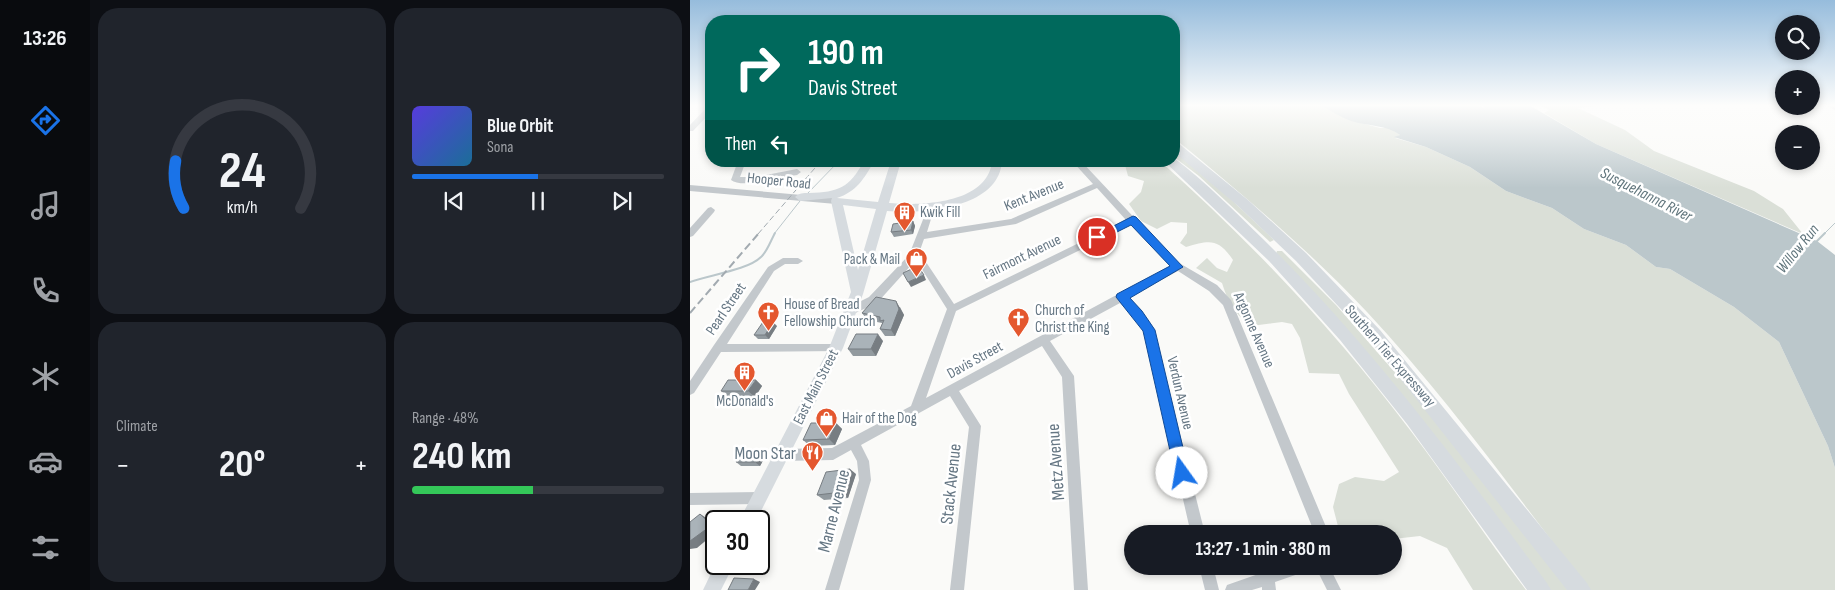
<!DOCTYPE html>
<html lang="en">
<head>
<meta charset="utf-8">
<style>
  body { margin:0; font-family:"Sofia Sans Condensed",sans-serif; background:#20242c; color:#f1f3f6; height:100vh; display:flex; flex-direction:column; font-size:19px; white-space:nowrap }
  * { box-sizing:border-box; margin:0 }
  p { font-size:16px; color:#9ea1a6 }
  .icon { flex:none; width:28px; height:28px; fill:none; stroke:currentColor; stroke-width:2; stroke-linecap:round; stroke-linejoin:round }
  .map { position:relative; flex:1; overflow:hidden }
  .sheet { display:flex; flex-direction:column; gap:8px; padding:8px; background:#0d0f14; width:600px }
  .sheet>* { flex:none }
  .guide { position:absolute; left:15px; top:15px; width:475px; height:152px; border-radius:20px; box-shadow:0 2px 8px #0003; background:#00695c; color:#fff; overflow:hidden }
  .tools { position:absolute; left:1085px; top:15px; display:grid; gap:10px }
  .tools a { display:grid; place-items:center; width:45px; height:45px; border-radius:50%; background:#171b24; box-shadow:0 2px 8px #0003; font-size:25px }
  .speed { position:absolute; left:15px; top:510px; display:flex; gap:10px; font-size:25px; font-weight:700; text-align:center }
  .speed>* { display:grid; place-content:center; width:65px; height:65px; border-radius:50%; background:#171b24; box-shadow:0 2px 8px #0003; line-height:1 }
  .speed .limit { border:2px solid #111; border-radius:8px; background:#fff; color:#111 }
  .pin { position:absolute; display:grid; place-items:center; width:42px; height:42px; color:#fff; margin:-21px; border:2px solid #fff; border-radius:50%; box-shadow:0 1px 5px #0007 }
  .me { position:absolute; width:55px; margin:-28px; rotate:347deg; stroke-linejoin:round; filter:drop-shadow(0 0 4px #0008) }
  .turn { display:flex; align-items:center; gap:18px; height:105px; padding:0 20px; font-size:22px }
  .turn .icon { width:65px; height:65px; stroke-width:2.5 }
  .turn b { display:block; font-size:35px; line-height:42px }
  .then { display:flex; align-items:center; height:48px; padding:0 20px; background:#0003; gap:10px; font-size:19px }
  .big { font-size:38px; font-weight:700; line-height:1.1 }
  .sheet .card { flex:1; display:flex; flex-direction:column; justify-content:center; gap:8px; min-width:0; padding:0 18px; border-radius:20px; background:#20242c }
  .sheet .dial { align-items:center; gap:0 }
  .dial svg { height:130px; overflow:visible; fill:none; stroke:#363941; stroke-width:7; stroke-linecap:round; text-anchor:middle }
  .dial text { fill:#f1f3f6; stroke:none }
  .song { display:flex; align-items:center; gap:15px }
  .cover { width:60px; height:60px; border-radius:8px; background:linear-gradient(135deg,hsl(250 70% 55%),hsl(200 70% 35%)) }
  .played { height:5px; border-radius:2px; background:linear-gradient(90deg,#1a73e8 50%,#363941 50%) }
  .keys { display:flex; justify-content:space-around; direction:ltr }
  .heat { display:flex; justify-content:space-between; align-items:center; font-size:28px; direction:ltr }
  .charge { height:8px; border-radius:4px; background:linear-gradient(90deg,#34c759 48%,#363941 0) }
  .sheet .tiles { flex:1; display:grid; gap:8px; grid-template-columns:repeat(2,1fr) }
  .trip { position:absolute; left:434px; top:525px; width:278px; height:50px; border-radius:25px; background:#171b24; box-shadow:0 2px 8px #0003; font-weight:700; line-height:50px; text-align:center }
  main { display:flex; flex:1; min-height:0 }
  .dock { display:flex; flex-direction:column; width:90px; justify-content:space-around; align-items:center; background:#090b0e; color:#9ea1a6 }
  .dock .icon { width:35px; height:35px }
  .dock .selected { color:#1a73e8 }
  .dock b { font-size:22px; color:#f1f3f6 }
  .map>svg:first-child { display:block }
</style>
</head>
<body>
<main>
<nav class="dock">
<b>13:26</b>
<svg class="icon selected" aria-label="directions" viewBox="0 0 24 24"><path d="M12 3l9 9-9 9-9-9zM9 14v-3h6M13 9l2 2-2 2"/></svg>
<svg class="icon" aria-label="music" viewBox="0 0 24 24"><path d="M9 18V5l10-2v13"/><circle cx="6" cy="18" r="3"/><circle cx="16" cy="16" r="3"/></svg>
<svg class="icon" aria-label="phone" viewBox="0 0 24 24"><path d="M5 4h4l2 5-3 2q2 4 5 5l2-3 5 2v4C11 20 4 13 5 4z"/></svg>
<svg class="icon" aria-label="climate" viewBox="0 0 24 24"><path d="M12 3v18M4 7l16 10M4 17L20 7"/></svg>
<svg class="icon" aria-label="car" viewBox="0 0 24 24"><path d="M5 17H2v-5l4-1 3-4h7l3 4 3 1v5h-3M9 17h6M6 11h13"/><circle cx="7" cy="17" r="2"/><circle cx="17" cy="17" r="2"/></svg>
<svg class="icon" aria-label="filters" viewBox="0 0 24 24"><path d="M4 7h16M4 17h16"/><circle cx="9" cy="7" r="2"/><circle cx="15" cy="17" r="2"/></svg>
</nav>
<section class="sheet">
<div class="tiles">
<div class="card dial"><svg viewBox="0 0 100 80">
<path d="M14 69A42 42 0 1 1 86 69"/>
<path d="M14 69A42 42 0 0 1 9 40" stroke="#1a73e8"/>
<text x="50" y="56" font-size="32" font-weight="700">24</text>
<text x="50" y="72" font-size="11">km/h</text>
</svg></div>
<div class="card">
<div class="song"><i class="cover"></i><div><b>Blue Orbit</b><p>Sona</p></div></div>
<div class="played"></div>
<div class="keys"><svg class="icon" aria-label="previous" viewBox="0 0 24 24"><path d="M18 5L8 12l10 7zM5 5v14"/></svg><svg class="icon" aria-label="pause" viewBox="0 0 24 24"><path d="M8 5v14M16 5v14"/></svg><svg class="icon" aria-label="next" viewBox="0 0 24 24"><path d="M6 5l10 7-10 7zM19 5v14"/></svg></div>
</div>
<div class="card"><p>Climate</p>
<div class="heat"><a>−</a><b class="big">20°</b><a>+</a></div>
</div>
<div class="card"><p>Range · 48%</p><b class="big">240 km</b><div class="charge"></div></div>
</div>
</section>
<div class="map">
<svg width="1145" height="590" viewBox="0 0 1145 590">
  <rect width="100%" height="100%" fill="#fafaf8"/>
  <g fill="#dadfd7">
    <path d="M484 105H629L660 120 690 128H700L710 135 705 138 736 147 780 167 816 191 862 208 894 229 936 245 966 267 980 269 1044 307 1089 342 1138 446 1145 468V590H899C827 496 758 399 677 312 618 249 551 193 484 138Z"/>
    <path d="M849 105H914L888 108 935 130 964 151 1064 191 1093 209 1113 234 906 144 854 113 859 110Z"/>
    <path d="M484 151 530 189 584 240 580 242 509 176 484 157Z"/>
    <path d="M434 161H470C562 243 645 331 720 430 760 482 796 538 836 590H783L757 548 730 536 703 539 702 534H650L643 507 649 484 665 477 694 481 709 472 659 394 649 374 619 373 610 338 602 324 592 322 561 326C546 316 537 300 532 283L506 268 517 258 527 268 537 272 543 260C528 238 520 240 496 247L490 243 497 233V223L481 222 467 229 451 221 439 204 451 192 454 181 438 176Z"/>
    <path d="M587 251H592L646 305 772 449 878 590H857L586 254Z"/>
  </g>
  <path fill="#bbc7cb" d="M629 105H786L795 108 793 105H839L906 144 1127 241 1145 255V468L1138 446 1089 342 1044 307 980 269 966 267 936 245 894 229 862 208 816 191 780 167 736 147 704 137 710 135C697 125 678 126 661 121 650 117 640 110 629 105Z"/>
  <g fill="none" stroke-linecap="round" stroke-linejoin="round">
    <g stroke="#bbc7cb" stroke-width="1">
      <path d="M117 194 149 161"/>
      <path d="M84 234 110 201"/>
      <path d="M1134 234 1145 223"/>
    </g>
    <g stroke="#bbc7cb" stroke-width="2">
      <path d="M1127 241 1135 233"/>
      <path d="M0 282C19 275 58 270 71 257 77 252 81 240 85 233"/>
    </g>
    <g fill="#c3c8cc" fill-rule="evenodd">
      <path d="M1136 105H1145V110Z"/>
      <path d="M18 106H21V112L3 131H0V125Z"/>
      <path d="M48 161H56L50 177H66L107 169 111 172 107 175C92 177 52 189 41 180Z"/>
      <path d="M382 161H391L484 260 527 285 541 300 639 534H625L533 305 519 291 488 271 438 298 452 311 464 329 515 534H501L454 330 444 317 430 303 360 341 384 376 398 590H384L372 377 352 346 269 391 291 426 274 590H260L279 427 260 396 171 445 179 461 181 480 149 590H135L169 480 167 461 161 450 143 460 91 461 87 459 85 455 87 451 91 449 142 448 221 406 257 309 228 263 224 262 187 303 161 315 157 314 156 311 157 308 179 297 219 255 234 217 237 216 241 219 237 232 321 219 403 184ZM407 188 436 220 264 304 234 259 228 256 234 239 326 224ZM441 225 480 266 236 398 266 311Z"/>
      <path d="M0 185 146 198 150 201 146 204 0 191Z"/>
      <path d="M21 207 25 210 24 212 3 236 0 237V228L18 208Z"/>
      <path d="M93 258H108L113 261 108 264H95L84 271 37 344H146L150 345 151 348 150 351 31 352 4 393 0 395V381L24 345 78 267Z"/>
      <path d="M69 492 74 494 75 498 74 502 69 504 0 505V493Z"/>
      <path d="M509 566H523L529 590H515Z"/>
      <path d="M591 566H619L617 571 585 582 586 590H572V587L562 590H535L537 585Z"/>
      <path d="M625 566H639L651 590H637Z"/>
    </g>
    <g fill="#d6dbdf" fill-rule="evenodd">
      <path d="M174 161H184C175 178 166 192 147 198L188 202 201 161H211L199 203C231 206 298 204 302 161H312C309 209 232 214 197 211L173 294 153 348 66 521H49L139 348 161 292 141 201 142 198 110 201 105 197C109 193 113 193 119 193 149 192 159 188 174 161ZM153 205 186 209 168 270Z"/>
      <path d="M26 563 44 564 31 590H13Z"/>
    </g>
    <g fill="#d6dbdf" fill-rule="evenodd">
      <path d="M484 142 488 143 558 200 616 253 690 330 897 583 901 590H877L678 338 606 261 548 206 484 152Z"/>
      <path d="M484 158C516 182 545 212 573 239 680 344 768 463 857 583L861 590H837L717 424 650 340 579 261 474 161H484Z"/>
    </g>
    <path stroke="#a2aab0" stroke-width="1" stroke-dasharray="6 3" stroke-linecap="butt" d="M68 234 131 161"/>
    <path stroke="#a2aab0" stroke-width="2" stroke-dasharray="8 4" stroke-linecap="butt" d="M0 313 69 233"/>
  </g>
  <g fill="#929a9f">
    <path d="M223 221 225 226 223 234 204 237 201 232Z"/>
    <path d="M210 307 214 315 205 336H195L190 329 192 324V323L177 320 172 313Z"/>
    <path d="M87 326 79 339H68L64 335Z"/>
    <path d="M193 341 186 356H163L158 349Z"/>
    <path d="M66 380 72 386 65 397H38L31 391Z"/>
    <path d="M146 423 152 429 145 445 120 446 113 440Z"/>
    <path d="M75 457 70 466H51L46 462Z"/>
    <path d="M166 474 158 498 134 500 127 495Z"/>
  </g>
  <g fill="#777d82">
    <path d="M223 221 225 226 223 234 221 230Z"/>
    <path d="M234 275 236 280 221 287 218 282Z"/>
    <path d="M206 301 214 315 205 336 201 330Z"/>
    <path d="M83 322 87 326 79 339 75 335Z"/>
    <path d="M188 334 193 341 186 356 181 349Z"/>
    <path d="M66 380 72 386 65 397 58 391Z"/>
    <path d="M146 423 152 429 145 445 139 439Z"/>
    <path d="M70 453 75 457 70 466 65 462Z"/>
    <path d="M160 469 166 474 158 498 152 492Z"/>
    <path d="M10 514 18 519 26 526V532L7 548 0 549V541Z"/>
    <path d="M64 579 70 582 65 590H58Z"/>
  </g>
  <g fill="#aab3b9" stroke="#777d82">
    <path d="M223 221 221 230 201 232 203 224Z"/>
    <path d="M228 266 234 275 218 282 213 273Z"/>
    <path d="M186 297 206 301 209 309 201 330 190 329 194 320 190 321V317L172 313Z"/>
    <path d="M73 322H83L75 335H64Z"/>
    <path d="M166 334H188L181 349H158Z"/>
    <path d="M38 380H66L58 391H31Z"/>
    <path d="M121 423H146L139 439 113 440Z"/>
    <path d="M52 453H70L65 462H46Z"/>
    <path d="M160 469 152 492 127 495 136 472Z"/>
    <path d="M10 514 22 525 0 541V522Z"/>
    <path d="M44 578 64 579 58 590H38Z"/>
  </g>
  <linearGradient id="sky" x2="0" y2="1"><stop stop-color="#96bcdc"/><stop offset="0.56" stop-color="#fdfdfc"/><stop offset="1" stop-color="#fdfdfc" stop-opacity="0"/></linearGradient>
  <rect width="1145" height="188" fill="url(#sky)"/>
  <path fill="#1a73e8" stroke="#114b97" d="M443 216 446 217 493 267 440 298 452 311 465 330 499 473 497 478 492 480 487 478 485 473 453 331 426 297 427 294 480 266 441 225 411 240 407 241 402 237Z"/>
  <defs>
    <symbol id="building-pin" viewBox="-11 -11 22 30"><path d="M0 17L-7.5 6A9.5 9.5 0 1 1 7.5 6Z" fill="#e4572e" stroke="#fff"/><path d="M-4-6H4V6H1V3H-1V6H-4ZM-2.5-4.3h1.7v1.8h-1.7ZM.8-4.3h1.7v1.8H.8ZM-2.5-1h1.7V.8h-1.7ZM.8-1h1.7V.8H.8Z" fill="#fff"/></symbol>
    <symbol id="shop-pin" viewBox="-11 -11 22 30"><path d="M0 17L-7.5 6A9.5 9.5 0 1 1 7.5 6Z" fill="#e4572e" stroke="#fff"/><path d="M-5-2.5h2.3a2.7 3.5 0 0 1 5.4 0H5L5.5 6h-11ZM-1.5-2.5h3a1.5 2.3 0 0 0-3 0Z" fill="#fff"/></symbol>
    <symbol id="church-pin" viewBox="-11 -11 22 30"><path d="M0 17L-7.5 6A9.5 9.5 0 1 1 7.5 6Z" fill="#e4572e" stroke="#fff"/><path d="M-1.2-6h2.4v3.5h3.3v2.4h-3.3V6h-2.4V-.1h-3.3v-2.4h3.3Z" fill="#fff"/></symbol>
    <symbol id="restaurant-pin" viewBox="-11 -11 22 30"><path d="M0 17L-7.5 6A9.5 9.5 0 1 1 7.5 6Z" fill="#e4572e" stroke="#fff"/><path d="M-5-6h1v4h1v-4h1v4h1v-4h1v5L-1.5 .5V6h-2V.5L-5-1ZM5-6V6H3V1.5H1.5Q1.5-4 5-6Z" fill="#fff"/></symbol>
  </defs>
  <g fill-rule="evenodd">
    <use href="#building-pin" x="202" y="200" width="25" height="34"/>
    <use href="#shop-pin" x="214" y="246" width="25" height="34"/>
    <use href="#church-pin" x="66" y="300" width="25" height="34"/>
    <use href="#church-pin" x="316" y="306" width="25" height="34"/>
    <use href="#building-pin" x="42" y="360" width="25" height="34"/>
    <use href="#shop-pin" x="124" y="406" width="25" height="34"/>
    <use href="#restaurant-pin" x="110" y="440" width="25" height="34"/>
  </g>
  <g text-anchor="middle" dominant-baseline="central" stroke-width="5" stroke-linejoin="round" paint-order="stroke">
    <g font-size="15" fill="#657683" stroke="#fff">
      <text transform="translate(89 181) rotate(6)">Hooper Road</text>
      <text transform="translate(344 195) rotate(-22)">Kent Avenue</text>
      <text transform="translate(332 257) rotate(-26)">Fairmont Avenue</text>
      <text transform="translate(36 309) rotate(-56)">Pearl Street</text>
      <text transform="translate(564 330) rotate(66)">Argonne Avenue</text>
      <text transform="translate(700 356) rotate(49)">Southern Tier Expressway</text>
      <text transform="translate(285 360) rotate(-29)">Davis Street</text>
      <text transform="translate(126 387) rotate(-63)">East Main Street</text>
      <text transform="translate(490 393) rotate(77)">Verdun Avenue</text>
    </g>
    <g font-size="15" fill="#657683" stroke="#fff" text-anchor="start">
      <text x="230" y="212">Kwik Fill</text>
      <text x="210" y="259" text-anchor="end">Pack &amp; Mail</text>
      <text x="94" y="304">House of Bread<tspan x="94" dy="17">Fellowship Church</tspan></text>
      <text x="345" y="310">Church of<tspan x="345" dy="17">Christ the King</tspan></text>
      <text x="55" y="401" text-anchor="middle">McDonald's</text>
      <text x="152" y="418">Hair of the Dog</text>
    </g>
    <g font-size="16" font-style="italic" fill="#60757c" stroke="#fff">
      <text transform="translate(956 195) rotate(27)">Susquehanna River</text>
      <text transform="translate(1108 249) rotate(-51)">Willow Run</text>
    </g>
    <g font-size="18" fill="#657683" stroke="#fff" text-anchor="end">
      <text x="106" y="453">Moon Star</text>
    </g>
    <g font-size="18" fill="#657683" stroke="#fff">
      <text transform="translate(366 462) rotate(-94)">Metz Avenue</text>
      <text transform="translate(261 484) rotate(-84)">Stack Avenue</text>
      <text transform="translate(144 511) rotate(-76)">Marne Avenue</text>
    </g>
  </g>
</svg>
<div class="tools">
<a><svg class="icon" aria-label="search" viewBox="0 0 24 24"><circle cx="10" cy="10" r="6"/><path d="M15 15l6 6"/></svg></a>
<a>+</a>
<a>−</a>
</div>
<div class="speed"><div class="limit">30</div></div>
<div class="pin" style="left:407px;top:237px;background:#d93025"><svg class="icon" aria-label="arrive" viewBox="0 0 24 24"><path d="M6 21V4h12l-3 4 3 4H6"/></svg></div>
<svg class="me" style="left:492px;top:473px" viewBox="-20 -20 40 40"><circle r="19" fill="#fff"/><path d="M0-13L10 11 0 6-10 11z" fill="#1a73e8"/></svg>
<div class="trip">13:27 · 1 min · 380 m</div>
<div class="guide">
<div class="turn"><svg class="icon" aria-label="right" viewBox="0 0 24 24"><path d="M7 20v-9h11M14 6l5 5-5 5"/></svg><div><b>190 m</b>Davis Street</div></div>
<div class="then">Then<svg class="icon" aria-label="left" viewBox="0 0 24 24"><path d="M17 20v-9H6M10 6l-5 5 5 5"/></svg></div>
</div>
</div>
</main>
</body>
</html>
